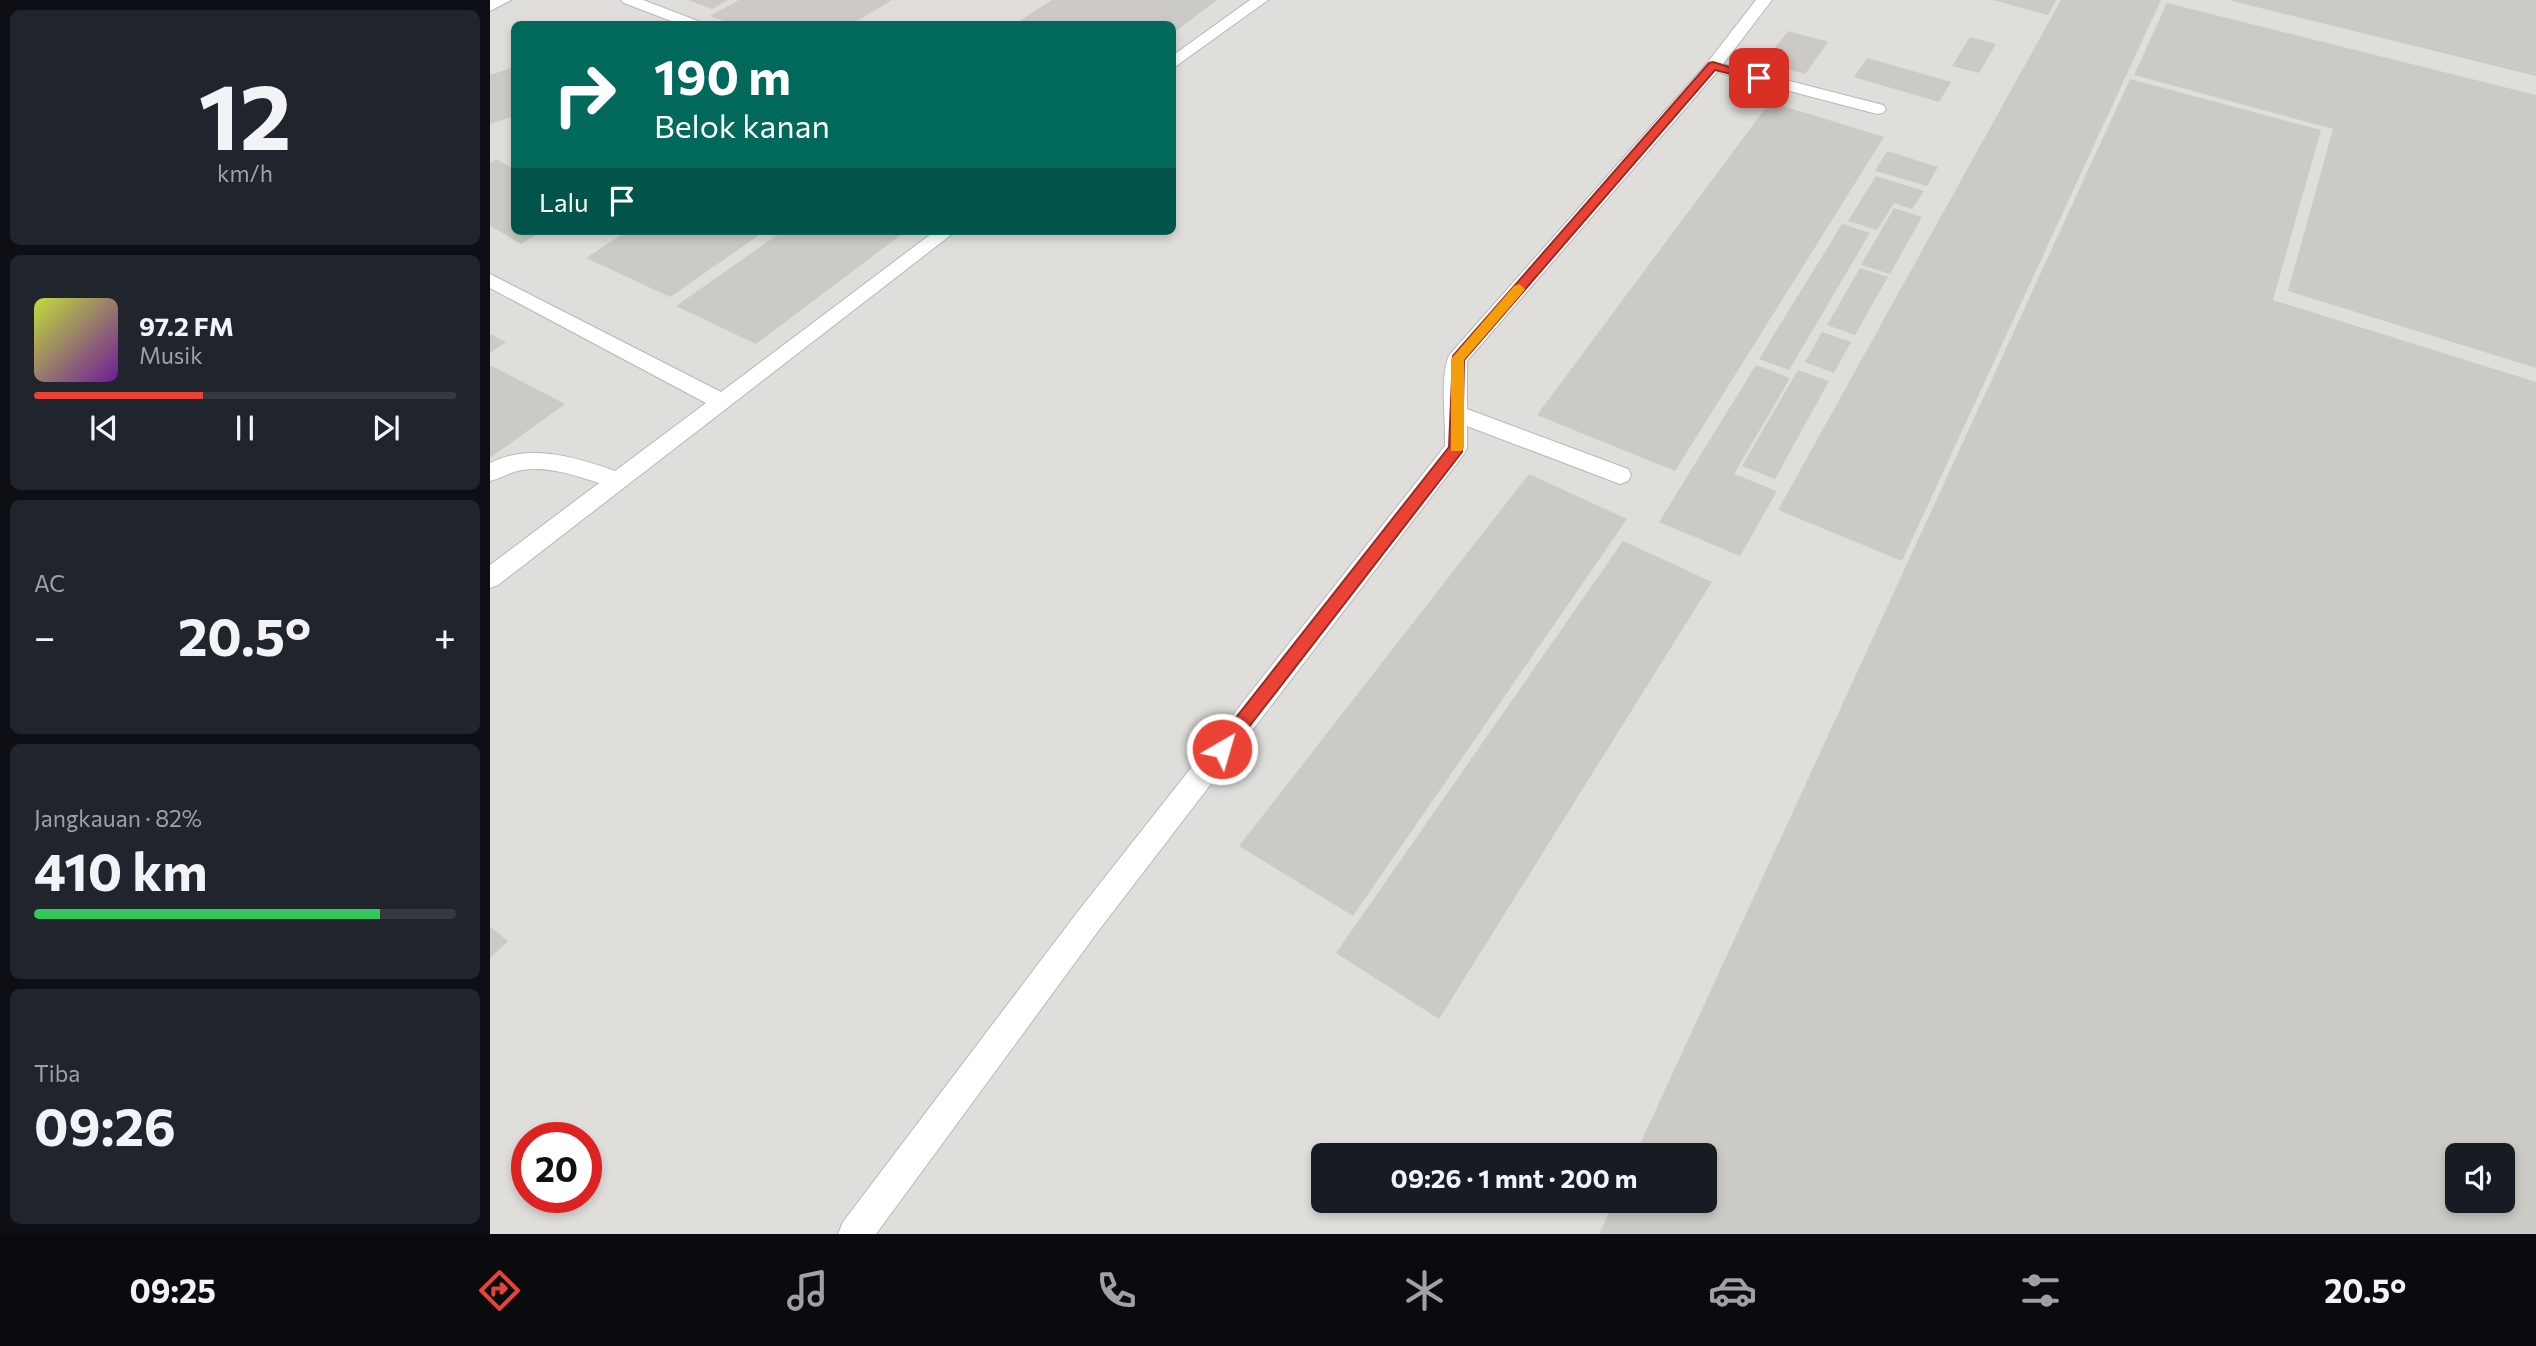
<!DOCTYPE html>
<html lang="id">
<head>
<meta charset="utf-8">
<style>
  body { margin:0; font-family:Commissioner,sans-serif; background:#20242c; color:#f1f3f6; height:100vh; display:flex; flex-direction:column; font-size:26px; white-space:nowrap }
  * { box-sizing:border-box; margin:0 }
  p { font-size:23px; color:#9ea1a6 }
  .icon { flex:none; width:38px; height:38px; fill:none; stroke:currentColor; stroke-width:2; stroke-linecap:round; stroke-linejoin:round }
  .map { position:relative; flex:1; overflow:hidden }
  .details { display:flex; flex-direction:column; gap:10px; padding:10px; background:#0d0f14; width:490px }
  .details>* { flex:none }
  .guide { position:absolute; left:21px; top:21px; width:665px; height:214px; border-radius:10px; box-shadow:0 4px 10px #0003; background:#00695c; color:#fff; overflow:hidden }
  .tools { position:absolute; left:1955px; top:1143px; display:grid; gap:14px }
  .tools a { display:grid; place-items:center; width:70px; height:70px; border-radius:10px; background:#171b24; box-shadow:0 4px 10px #0003; font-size:35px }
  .speed { position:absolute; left:21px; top:1122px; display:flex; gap:14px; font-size:35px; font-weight:700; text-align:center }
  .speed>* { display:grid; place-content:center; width:91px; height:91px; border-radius:50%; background:#171b24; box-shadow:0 4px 10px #0003; line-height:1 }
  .speed .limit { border:10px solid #d22; background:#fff; color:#111 }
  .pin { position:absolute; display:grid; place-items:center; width:60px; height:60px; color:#fff; margin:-30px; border-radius:14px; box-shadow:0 4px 10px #0006 }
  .me { position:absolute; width:77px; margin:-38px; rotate:38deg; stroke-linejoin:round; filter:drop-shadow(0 0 5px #0008) }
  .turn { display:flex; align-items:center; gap:24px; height:147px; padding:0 28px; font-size:32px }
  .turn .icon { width:91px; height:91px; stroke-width:2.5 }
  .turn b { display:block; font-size:49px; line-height:60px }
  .then { display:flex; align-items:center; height:66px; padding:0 28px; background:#0003; gap:14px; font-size:26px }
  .big { font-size:52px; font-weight:700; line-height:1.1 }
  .details .tile { flex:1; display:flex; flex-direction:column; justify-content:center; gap:10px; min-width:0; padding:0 24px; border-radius:10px; background:#20242c }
  .details .dial { align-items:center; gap:0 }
  .dial b { font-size:91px; line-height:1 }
  .song { display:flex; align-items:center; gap:21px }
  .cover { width:84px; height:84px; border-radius:10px; background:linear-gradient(135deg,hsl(70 70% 55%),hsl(280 70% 35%)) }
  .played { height:7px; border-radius:4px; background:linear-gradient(90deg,#ea4335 40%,#363941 40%) }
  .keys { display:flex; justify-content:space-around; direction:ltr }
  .heat { display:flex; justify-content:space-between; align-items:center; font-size:38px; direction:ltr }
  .charge { height:10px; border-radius:5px; background:linear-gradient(90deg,#34c759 82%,#363941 0) }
  .trip { position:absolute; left:821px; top:1143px; width:406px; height:70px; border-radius:10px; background:#171b24; box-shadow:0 4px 10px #0003; font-weight:700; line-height:70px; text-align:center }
  .tabs { display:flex; height:112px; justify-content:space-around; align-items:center; background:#090b0e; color:#9ea1a6 }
  .tabs .icon { width:49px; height:49px }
  .tabs .current { color:#ea4335 }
  .tabs b { font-size:32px; color:#f1f3f6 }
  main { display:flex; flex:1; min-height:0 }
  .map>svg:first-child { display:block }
</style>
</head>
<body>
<main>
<section class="details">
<div class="tile dial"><b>12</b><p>km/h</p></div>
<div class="tile">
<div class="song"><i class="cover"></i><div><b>97.2 FM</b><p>Musik</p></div></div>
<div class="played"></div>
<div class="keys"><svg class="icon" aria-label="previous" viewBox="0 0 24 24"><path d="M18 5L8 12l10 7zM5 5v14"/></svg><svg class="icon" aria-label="pause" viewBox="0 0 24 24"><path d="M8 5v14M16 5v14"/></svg><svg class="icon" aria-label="next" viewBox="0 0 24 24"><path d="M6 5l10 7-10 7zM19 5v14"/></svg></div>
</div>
<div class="tile"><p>AC</p>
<div class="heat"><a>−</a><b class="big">20.5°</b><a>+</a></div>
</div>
<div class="tile"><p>Jangkauan · 82%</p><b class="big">410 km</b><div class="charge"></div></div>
<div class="tile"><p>Tiba</p><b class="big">09:26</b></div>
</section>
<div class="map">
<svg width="2046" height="1234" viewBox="0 0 2046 1234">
  <rect width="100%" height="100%" fill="#f1efe8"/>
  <path fill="#e0deda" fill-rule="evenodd" d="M0 0H2046V1234H0ZM24 24H682V231H24ZM37 1138H96V1197H37ZM833 1155H1214V1200H833ZM1967 1155H2012V1200H1967Z"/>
  <g fill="#cccac5" fill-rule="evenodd">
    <path d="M198 0H238L222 9Z"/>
    <path d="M249 0H402L362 24H243L220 16Z"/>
    <path d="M562 0H727L682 34V24H525Z"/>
    <path d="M1503 0H1566L1558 15Z"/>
    <path d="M1571 0H1671L1412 561 1288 510Z"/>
    <path d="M1742 0H2046V76L1742 1Z"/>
    <path d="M1677 3 2046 95V368L1798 291 1843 129 1644 75Z"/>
    <path d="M1298 31 1338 42 1315 74 1274 62Z"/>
    <path d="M1480 37 1506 44 1489 73 1462 66Z"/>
    <path d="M1377 58 1461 82 1449 102 1364 77Z"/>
    <path d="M24 67V116L0 124V75Z"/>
    <path d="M1640 79 1831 130 1783 300 2046 382V1234H1109L1125 1200H1214V1155H1145ZM1967 1155H2012V1200H1967Z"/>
    <path d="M1280 102 1394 137 1185 471 1047 415Z"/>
    <path d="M1397 151 1448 167 1437 186 1385 171Z"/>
    <path d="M6 159 24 169V231H53L31 244 0 226V163Z"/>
    <path d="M1386 176 1434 191 1422 209 1404 203 1387 230 1358 221Z"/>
    <path d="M1404 208 1432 217 1400 274 1371 265Z"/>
    <path d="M1352 224 1380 233 1299 370 1269 359Z"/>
    <path d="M137 231H275L180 297 96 258Z"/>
    <path d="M293 231H416L266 344 186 306Z"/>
    <path d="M1370 268 1398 277 1365 335 1337 325Z"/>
    <path d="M1332 332 1361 342 1344 373 1315 362Z"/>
    <path d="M0 334 16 342 0 353Z"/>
    <path d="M1266 365 1300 378 1244 474 1287 491 1250 556 1169 522Z"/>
    <path d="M2 366 75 404 0 458V367Z"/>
    <path d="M1308 370 1339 381 1285 479 1252 466Z"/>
    <path d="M1039 474 1137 519 863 916 749 846Z"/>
    <path d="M1133 541 1222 582 949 1019 846 953Z"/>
    <path d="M0 927 18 941 0 958Z"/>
  </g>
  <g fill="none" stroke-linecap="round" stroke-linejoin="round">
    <defs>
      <g id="lane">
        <path d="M0 0H21L0 11Z"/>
        <path d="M131 0H153L208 21 210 24H189L134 3Z"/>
        <path d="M760 0H778L682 69V56Z"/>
        <path d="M1266 0H1282L1233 64 1393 105 1396 109 1393 113 1387 114 1227 72 977 361V409L1138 469 1141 475 1138 481 1130 484 1122 481 977 426V448L974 454 609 930 386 1234H348L353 1222 589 910 955 446C956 423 949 373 960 354L1217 63Z"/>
        <path d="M445 231H466L8 585 0 588V565L109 483C84 475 58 466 32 470 20 472 11 478 0 481V463C41 443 84 457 125 471L216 403 0 288V274L231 392Z"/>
      </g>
    </defs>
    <use href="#lane" stroke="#b5b8bc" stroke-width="2"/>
    <use href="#lane" fill="#fff" fill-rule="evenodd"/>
  </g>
  <path fill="#ea4335" stroke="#982c22" stroke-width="2" d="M1223 62 1275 78 1269 81 1225 70 974 360 972 452 738 754 732 756 726 754 724 749 726 743 959 447 963 356 1219 63Z"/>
  <path fill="#f59e0b" d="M1029 284 1035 289 1033 292 974 360V447L972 451H961V359L1024 286Z"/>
</svg>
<div class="tools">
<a><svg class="icon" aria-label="sound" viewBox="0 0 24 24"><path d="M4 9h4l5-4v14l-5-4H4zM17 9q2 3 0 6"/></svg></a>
</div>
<div class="speed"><div class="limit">20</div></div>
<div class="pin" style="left:1269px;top:78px;background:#d93025"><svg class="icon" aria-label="arrive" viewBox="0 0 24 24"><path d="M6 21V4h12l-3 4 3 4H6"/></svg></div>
<svg class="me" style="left:732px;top:749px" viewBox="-20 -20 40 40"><circle r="17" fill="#ea4335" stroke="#fff" stroke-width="3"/><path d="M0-11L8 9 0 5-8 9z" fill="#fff"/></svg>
<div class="trip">09:26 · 1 mnt · 200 m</div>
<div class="guide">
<div class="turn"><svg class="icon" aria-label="right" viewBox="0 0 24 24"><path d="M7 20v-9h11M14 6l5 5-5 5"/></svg><div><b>190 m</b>Belok kanan</div></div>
<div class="then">Lalu<svg class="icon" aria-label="arrive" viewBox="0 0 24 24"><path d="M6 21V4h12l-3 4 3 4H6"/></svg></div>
</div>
</div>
</main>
<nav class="tabs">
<b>09:25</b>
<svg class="icon current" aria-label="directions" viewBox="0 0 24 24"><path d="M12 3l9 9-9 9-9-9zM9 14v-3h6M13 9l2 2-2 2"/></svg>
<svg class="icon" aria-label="music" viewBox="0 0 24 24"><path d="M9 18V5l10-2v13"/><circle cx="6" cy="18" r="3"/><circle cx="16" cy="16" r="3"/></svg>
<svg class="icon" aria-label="phone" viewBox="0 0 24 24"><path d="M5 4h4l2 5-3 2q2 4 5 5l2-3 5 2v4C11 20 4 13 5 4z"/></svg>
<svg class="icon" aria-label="climate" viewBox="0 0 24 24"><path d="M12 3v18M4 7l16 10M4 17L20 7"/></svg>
<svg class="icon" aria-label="car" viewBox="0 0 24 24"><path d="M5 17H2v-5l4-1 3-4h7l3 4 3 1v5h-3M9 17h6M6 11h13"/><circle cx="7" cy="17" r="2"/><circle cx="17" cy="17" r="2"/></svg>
<svg class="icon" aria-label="filters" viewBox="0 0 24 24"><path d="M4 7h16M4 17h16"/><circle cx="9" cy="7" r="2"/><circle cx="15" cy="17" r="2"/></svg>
<b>20.5°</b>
</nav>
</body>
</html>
